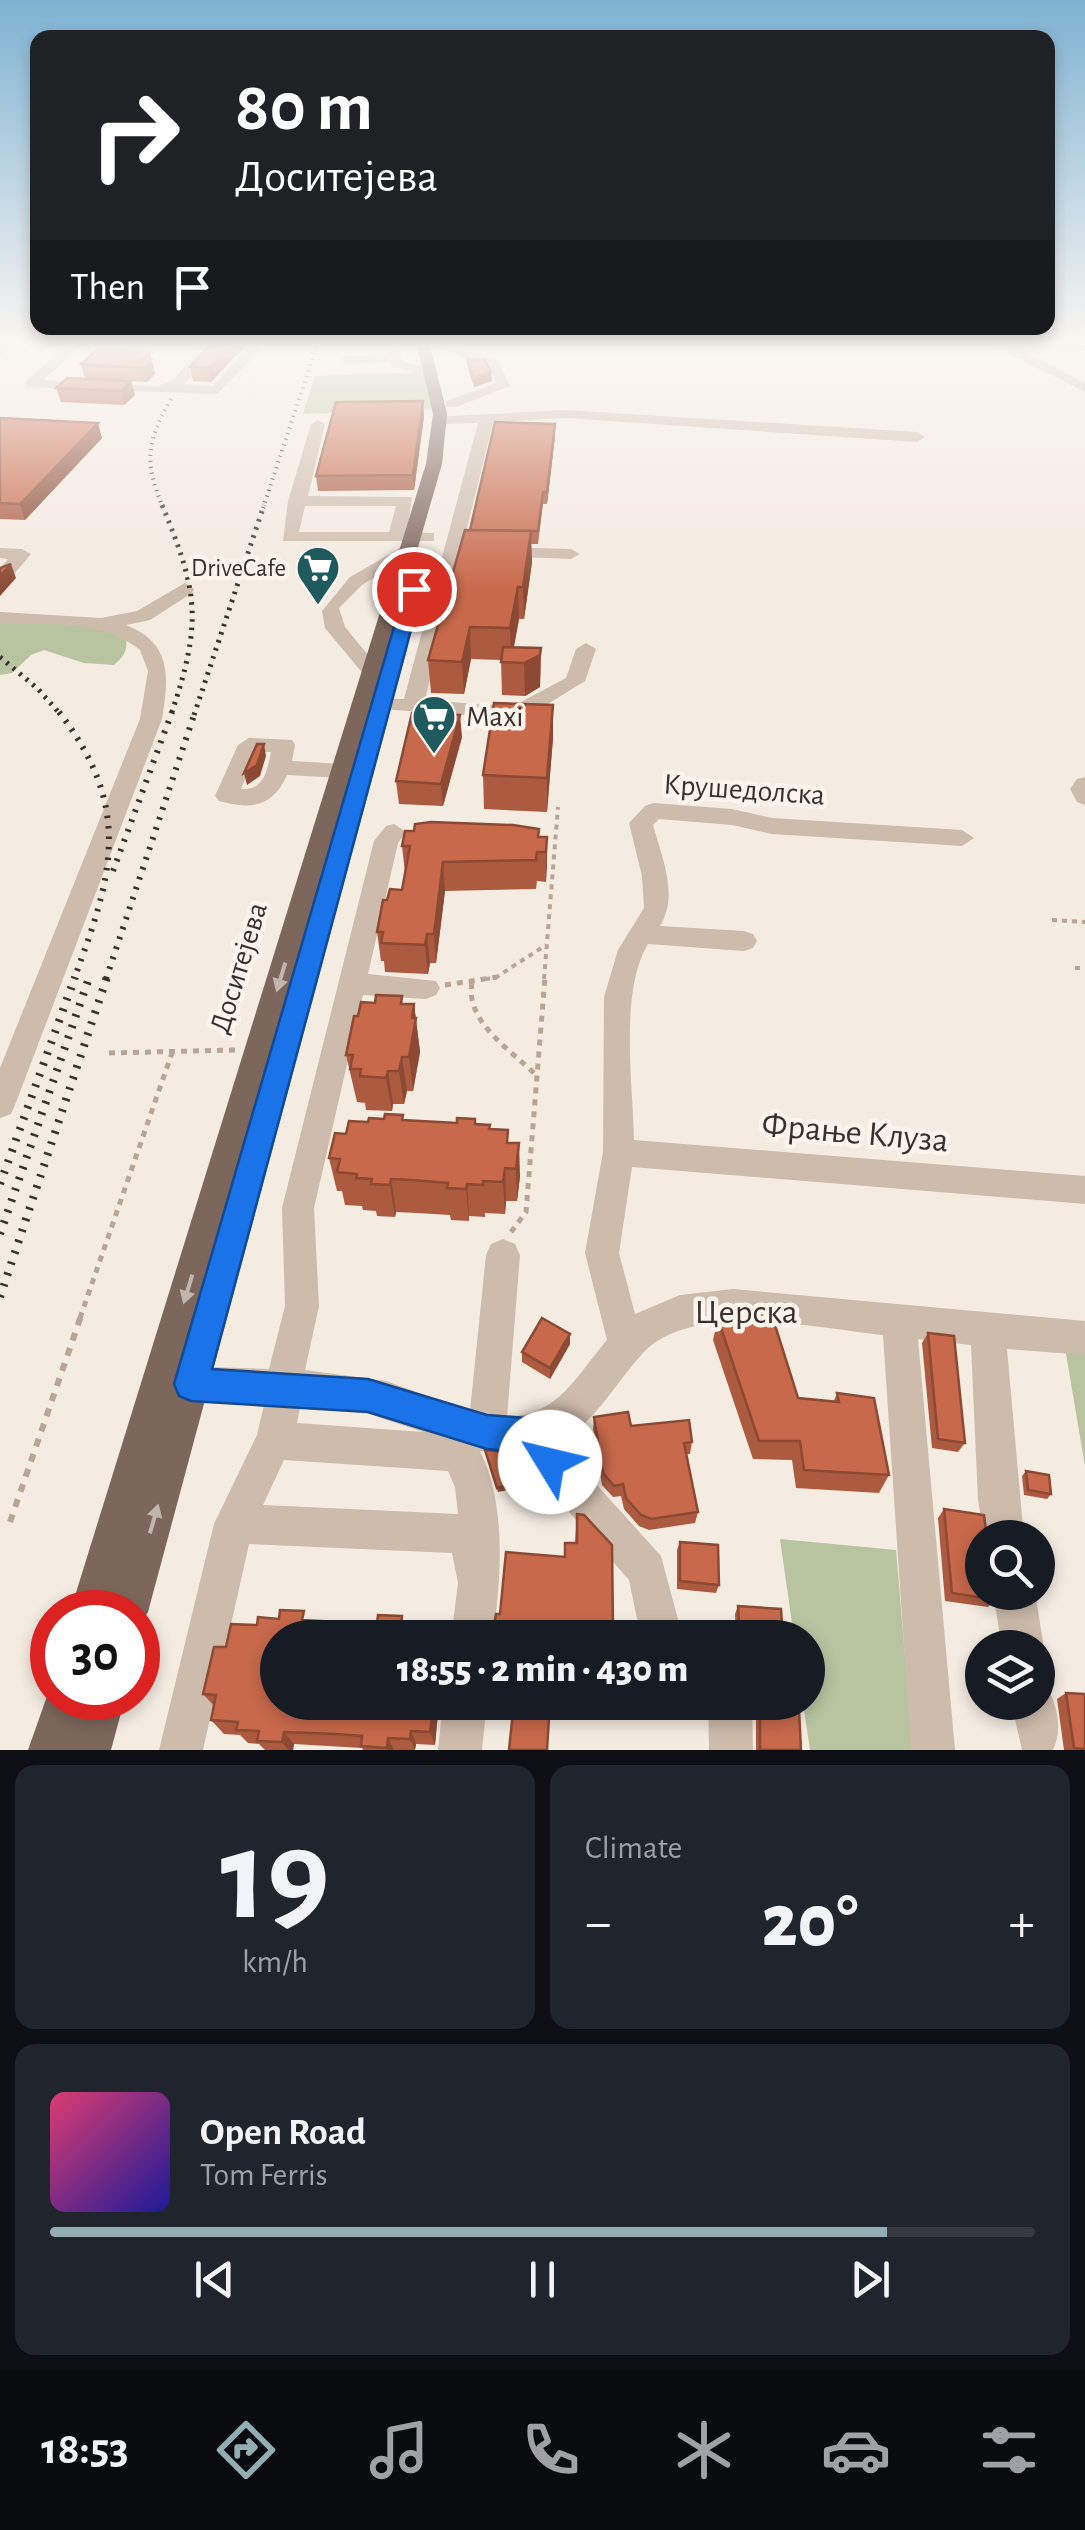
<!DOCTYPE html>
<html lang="en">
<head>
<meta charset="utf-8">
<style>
  body { margin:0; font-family:"Alegreya Sans",sans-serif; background:#20242c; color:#f1f3f6; height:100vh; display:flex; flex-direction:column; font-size:38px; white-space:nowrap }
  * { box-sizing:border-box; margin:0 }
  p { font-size:32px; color:#9ea1a6 }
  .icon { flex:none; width:55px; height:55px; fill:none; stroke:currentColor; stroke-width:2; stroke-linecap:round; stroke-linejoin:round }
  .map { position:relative; height:1750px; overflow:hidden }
  .side { display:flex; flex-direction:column; gap:15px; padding:15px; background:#0d0f14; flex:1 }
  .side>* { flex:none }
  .guide { position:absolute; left:30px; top:30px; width:1025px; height:305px; border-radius:20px; box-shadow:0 5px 15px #0003; background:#202124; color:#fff; overflow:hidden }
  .buttons { position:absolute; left:965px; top:1520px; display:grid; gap:20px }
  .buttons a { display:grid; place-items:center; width:90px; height:90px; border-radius:50%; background:#171b24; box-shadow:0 5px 15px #0003; font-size:50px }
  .speed { position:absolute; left:30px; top:1590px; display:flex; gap:20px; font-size:50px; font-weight:700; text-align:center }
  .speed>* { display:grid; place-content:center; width:130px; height:130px; border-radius:50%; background:#171b24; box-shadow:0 5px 15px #0003; line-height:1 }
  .speed .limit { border:15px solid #d22; background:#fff; color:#111 }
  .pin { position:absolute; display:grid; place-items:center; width:85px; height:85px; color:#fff; margin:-42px; border:5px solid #fff; border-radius:50%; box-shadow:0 2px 10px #0007 }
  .me { position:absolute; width:110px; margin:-55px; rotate:306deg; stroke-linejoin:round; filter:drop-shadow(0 0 8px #0008) }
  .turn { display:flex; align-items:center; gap:35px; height:210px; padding:0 40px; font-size:45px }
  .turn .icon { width:130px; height:130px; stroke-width:2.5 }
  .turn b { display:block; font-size:70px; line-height:85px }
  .then { display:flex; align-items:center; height:95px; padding:0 40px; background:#0003; gap:20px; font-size:38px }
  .big { font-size:75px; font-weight:800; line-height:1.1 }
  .side .tile { flex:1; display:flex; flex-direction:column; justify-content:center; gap:15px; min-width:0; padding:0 35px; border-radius:20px; background:#20242c }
  .side .dial { align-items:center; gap:0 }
  .dial b { font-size:130px; line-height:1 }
  .song { display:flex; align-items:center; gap:30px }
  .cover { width:120px; height:120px; border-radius:15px; background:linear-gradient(135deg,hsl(340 70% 55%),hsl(240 70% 35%)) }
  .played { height:10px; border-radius:5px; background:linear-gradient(90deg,#92aeb2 85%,#363941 85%) }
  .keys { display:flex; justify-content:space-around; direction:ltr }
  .heat { display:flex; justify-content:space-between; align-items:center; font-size:55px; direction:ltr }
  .side .tiles { flex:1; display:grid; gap:15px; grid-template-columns:1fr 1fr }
  .tile:last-child { grid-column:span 2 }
  .trip { position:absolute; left:260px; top:1620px; width:565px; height:100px; border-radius:50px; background:#171b24; box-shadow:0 5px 15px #0003; font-weight:800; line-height:100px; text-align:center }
  .tab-bar { display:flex; height:160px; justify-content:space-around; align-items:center; background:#090b0e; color:#9ea1a6 }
  .tab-bar .icon { width:70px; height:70px }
  .tab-bar .current { color:#92aeb2 }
  .tab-bar b { font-size:45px; color:#f1f3f6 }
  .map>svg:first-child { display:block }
</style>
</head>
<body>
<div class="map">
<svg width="1085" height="1750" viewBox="0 0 1085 1750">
  <rect width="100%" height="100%" fill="#f4ebe1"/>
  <g fill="#b8c4a0">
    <path d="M430 372 439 408 303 414 315 376Z"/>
    <path d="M0 618 106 623 126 639C128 651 123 657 114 665L84 663 44 650 31 655 12 673 0 675Z"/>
    <path d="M1063 1336 1085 1338V1466Z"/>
    <path d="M780 1539 896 1550 913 1750H810L803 1703 808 1702V1638L794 1637Z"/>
  </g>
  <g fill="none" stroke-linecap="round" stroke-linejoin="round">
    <g stroke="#b9a596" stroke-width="4" stroke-dasharray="5 5" stroke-linecap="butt">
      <path d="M1052 920 1085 922"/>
      <path d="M1075 968H1085"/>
      <path d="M485 979 495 978 546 945"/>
      <path d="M544 979 558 807"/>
    </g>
    <g stroke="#b9a596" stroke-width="5" stroke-dasharray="6 6" stroke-linecap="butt">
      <path d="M472 983C465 1022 511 1050 537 1076"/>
      <path d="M445 985 497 977"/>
      <path d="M109 1053 235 1050"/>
      <path d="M511 1232 526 1212 545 977"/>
      <path d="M80 1318 173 1050"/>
    </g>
    <path stroke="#b9a596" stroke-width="6" stroke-dasharray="8 8" stroke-linecap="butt" d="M10 1522 81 1316"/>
    <g fill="#cdbbac" fill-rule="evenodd">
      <path d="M17 345 0 356V346Z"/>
      <path d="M68 345H83L43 380 157 386 174 380 202 345H215L185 384 213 386 251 345H265L217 394 26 387V381Z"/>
      <path d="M446 345 498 360 510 386 456 407H446V401L497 383 488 366 429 346Z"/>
      <path d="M992 345H1085V351L1028 354 1085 383V392Z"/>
      <path d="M393 348 398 349 403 361 437 372 430 376 392 367 390 362 345 364 338 360 345 356 387 354Z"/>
      <path d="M566 410 917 432 925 437 917 442 566 418 493 422 425 700 502 706 519 703 566 678 576 649 586 643 596 649 585 681 533 713 502 718 356 707 352 703 356 699H404L478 423 440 424 433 420 435 417Z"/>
      <path d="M318 420 325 424 308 496 412 497 407 532 434 533V541H283L288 501 311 424ZM305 506H396L389 532H299Z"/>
      <path d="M409 543 418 548 415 552 362 585 339 608 345 627 382 672 372 678 365 676 325 628 322 611 350 577Z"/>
      <path d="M499 547 571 549 580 554 571 559 493 556 490 552Z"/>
      <path d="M0 548 22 549 31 554 9 580 3 581 0 568 8 559 0 558Z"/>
      <path d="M185 583 194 589 192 593 150 620 126 625C172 643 169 677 162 719L15 1105 11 1114 0 1118V1068L140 719 148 671 140 650C101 619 47 625 0 624V612L101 618 137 611Z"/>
      <path d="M249 738 292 740 295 745 292 761 343 764 354 771 343 778 287 775C273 807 251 810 219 801L215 796 238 745ZM257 752H271C267 771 264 791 241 789Z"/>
      <path d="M1085 777V805L1077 802 1070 789 1077 779Z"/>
      <path d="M653 803 732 809 772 818 962 830 974 838 962 846 772 834 732 825 659 819 653 825C662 858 679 895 660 926L744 931 753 934 757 941 753 948 744 951 648 944C619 991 633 1085 634 1140L1085 1176V1204L632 1167 619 1253 635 1314 680 1295 733 1289 1085 1321V1355L1007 1349 1024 1538H984L978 1500 971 1345 918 1339 955 1750H911L883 1335C816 1328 693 1300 643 1353 615 1383 596 1422 559 1443L661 1556 683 1638H641L629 1580 518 1454 480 1451C507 1506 501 1578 493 1638H451L458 1583 452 1553 249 1544 203 1750H159L214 1524 257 1435 264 1405 177 1402 164 1397 159 1384 164 1371 177 1366 269 1369 285 1306 282 1208 374 841 386 826 394 824 406 832 398 843 368 974 436 981 440 988 436 995 426 999 363 995 314 1208 319 1306 305 1370 386 1381 470 1411 486 1255 491 1244 503 1239 515 1244 520 1255 507 1417C559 1415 576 1376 607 1340L585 1253 603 1152 604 997 618 950 644 908 642 876 629 823 645 806ZM300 1407 366 1413 423 1432 297 1423ZM284 1460 448 1471 455 1487 458 1514 263 1505Z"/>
      <path d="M993 1592H1035L1044 1648 1038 1663V1648H1002Z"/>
      <path d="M1038 1682 1048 1687C1057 1708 1063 1729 1053 1750H1022L1011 1702H1038Z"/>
      <path d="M443 1702H487L482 1750H438Z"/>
      <path d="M708 1702H752L753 1750H709Z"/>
    </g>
    <g fill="#7d675c" fill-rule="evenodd">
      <path d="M417 345H430L447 414 442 464 391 641H405L408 645 148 1612 138 1628V1612H70L426 464 433 414Z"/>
      <path d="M52 1682V1698H125L111 1750H28Z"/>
    </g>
    <g stroke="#3b302b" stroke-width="4" stroke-dasharray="1 5" stroke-linecap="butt">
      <path d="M163 508C144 461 146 443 171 399"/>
      <path d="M263 508 317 345"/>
    </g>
    <g stroke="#3b302b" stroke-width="5" stroke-dasharray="2.5 6" stroke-linecap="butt">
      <path d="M162 505C199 594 202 622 171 715"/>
      <path d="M0 657 38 689 61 715"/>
      <path d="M194 715 264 505"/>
    </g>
    <g stroke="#3b302b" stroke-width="6" stroke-dasharray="2.5 8" stroke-linecap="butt">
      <path d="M59 712C133 808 113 875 74 979"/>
      <path d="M113 871 172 712"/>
      <path d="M106 979 195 712"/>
    </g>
    <g stroke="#3b302b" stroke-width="8" stroke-dasharray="2.5 9" stroke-linecap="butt">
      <path d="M0 1184 75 977"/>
      <path d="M0 1234 89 978"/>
      <path d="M0 1297 107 977"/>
    </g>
  </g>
  <g fill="#ac5a40">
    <path d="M210 345 211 382 193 381 190 367Z"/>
    <path d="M150 352 155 374 147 382 131 381 135 395 124 405 61 402 56 388 85 378 81 364Z"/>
    <path d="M467 360 492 381 474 387 468 369Z"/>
    <path d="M423 401 424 416 414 490 318 491 316 476Z"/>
    <path d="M0 418 102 438 25 520 0 519Z"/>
    <path d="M555 436 547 504H543L538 544H531L532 562 524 619H519L514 647 541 648 540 687 525 696 502 695 501 660 471 659 464 694 431 693 428 660 470 530Z"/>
    <path d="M462 737 443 806 399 804 396 781Z"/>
    <path d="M553 738 547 812 484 809 483 775Z"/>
    <path d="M539 837H547L546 882 537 881 536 889 445 891 436 963H430L428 974 385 972 384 961H381L377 932 387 900 402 890 405 873 402 846Z"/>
    <path d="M403 1004H414L420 1052 413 1091H407L404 1104H393L392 1111 366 1110 365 1103 357 1102 346 1055 358 1016Z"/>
    <path d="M404 1120 475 1124 490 1129 509 1143 520 1176 517 1201H506L505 1214 485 1213V1217L469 1216V1221L451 1220 450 1215 417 1213 396 1212 395 1217 377 1216 376 1211 363 1210 362 1206 345 1205 342 1191H337L329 1158 346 1134 368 1122Z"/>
    <path d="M732 1308 798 1398 834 1401 837 1393 889 1475 879 1493 796 1488 792 1460 753 1459 713 1340 718 1319H729Z"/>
    <path d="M928 1333 965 1443 958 1452 932 1448 922 1343Z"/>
    <path d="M570 1344 550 1379 522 1362V1352Z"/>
    <path d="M594 1417 692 1442 690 1454H686L698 1512 695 1523 649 1530 639 1526 624 1509 621 1496 613 1497 602 1485 593 1429Z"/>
    <path d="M1026 1471 1051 1494 1047 1499 1024 1495 1022 1476Z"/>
    <path d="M944 1509 996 1600 988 1607 945 1601 938 1518Z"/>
    <path d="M577 1514 613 1628 611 1638H278L439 1702 435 1745 416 1744 415 1750H363L362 1748 294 1744 293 1750H265L259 1744 248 1743 240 1735 224 1734 211 1720 214 1706 203 1694 226 1647 257 1625 279 1619 377 1624 402 1616 404 1625 421 1626 424 1633 477 1636 494 1625 500 1614 564 1557 575 1543Z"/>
    <path d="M680 1542 719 1585 716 1593 677 1589V1550Z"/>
    <path d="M738 1606 783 1638H736L735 1614Z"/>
    <path d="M1066 1693 1085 1694V1750H1064L1057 1699Z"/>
    <path d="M583 1702H603L602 1715H583Z"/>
    <path d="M760 1704 801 1750H756V1710Z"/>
  </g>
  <g fill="#8c4a34">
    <path d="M231 345H246L211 382 209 368Z"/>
    <path d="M150 352 155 374 147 382 142 360Z"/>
    <path d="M491 372 492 381 474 387V378Z"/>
    <path d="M131 381 135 395 124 405 121 391Z"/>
    <path d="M423 401 424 416 414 490 413 475Z"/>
    <path d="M98 423 102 438 25 520 20 504Z"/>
    <path d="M555 424V436L547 504V492Z"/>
    <path d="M531 531 532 562 524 619 523 587Z"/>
    <path d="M11 564 16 578 0 596V576Z"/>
    <path d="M518 587 519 619 511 661 510 628Z"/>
    <path d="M470 627 471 659 464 694 462 662Z"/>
    <path d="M541 648 540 687 525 696 524 663Z"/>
    <path d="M553 705V738L547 812V778Z"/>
    <path d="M460 715 462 737 443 806 441 784Z"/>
    <path d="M264 744 266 756 260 776 247 785 244 773Z"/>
    <path d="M547 837V866L546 882V852Z"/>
    <path d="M443 862 445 891 436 963 434 934Z"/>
    <path d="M427 934 430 963 428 974 425 945Z"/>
    <path d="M414 1004 420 1052 413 1091 409 1057Z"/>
    <path d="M402 1057 407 1091 404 1104 399 1071Z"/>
    <path d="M388 1071 393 1104 392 1111 386 1078Z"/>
    <path d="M519 1143 520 1176 517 1201 516 1169Z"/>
    <path d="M505 1168 506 1201 505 1214 503 1182Z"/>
    <path d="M391 1179 396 1212 395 1217 390 1185Z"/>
    <path d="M467 1184 469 1216V1221L466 1189Z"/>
    <path d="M570 1334V1344L550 1379V1368Z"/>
    <path d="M511 1484 512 1489 498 1492 497 1488Z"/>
    <path d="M434 1702H439L435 1745 430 1732Z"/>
    <path d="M411 1731 416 1744 415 1750 410 1739Z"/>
    <path d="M284 1732 294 1744 293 1750H288L282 1742Z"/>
    <path d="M388 1738 394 1750H388L387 1748Z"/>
  </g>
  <g fill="#c8694b" stroke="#8c4a34" stroke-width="2.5">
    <path d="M210 345H231L209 368 190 367Z"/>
    <path d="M98 349 150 352 142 360H151L144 368 81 364Z"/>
    <path d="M467 360H485L491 372 474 378Z"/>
    <path d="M67 378 131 381 121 391 56 388Z"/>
    <path d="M423 401 413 475 316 476 336 402Z"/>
    <path d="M0 418 98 423 20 504 0 503Z"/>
    <path d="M495 422 555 424 547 492H543L538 531 470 530Z"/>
    <path d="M465 530 531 531 523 587H518L510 628 470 627 462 662 428 660Z"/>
    <path d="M11 564 0 576V568Z"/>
    <path d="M503 647 541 648 540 655 524 663 501 662Z"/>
    <path d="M494 703 553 705 547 778 483 775Z"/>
    <path d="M412 713 460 715 441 784 396 781Z"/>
    <path d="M257 744H264L257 765 244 773Z"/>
    <path d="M431 822 513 825 539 829 538 837H547L546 852H537L536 860 443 862 434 934H427L425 945 381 943 383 932H377L383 900H387L390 889 402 890 410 846H402L405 831H414L415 824Z"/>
    <path d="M376 995 402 996 401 1004H414L412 1018H416L409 1057H402L399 1071H388L386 1078 360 1076 361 1069H350L353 1055H346L354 1016H358L361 1002 375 1003Z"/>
    <path d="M385 1114 403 1115 402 1120 457 1123V1118L475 1119V1124L490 1125 489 1129 508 1130 507 1143H519L516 1169 505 1168 503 1182 483 1181V1185L467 1184 466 1189 447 1188 448 1183 412 1180 391 1179 390 1185 371 1184 372 1179 356 1178 357 1174 337 1172 340 1159 329 1158 335 1133 346 1134 349 1121 368 1122 369 1118 384 1119Z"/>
    <path d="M769 1306 798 1398 839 1402 837 1393 874 1398 889 1475 804 1470 800 1441H759L718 1319H735L732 1308Z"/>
    <path d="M542 1318 570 1334 550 1368 522 1352Z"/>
    <path d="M928 1333 954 1336 965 1443 938 1439Z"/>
    <path d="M628 1412 631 1426 689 1420 692 1442 684 1443 698 1512 651 1519 641 1515 626 1498 623 1484 614 1486 603 1473 594 1417Z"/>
    <path d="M485 1450 505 1452 511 1484 497 1488Z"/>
    <path d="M1026 1471 1049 1475 1051 1494 1028 1490Z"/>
    <path d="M944 1509 984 1515 987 1538H982V1592H995L996 1600 952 1593Z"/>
    <path d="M577 1514 584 1515 612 1545 613 1628 572 1627 571 1638H278V1702H434L430 1732 411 1731 410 1739 388 1738 387 1748 361 1746 362 1736 336 1734 284 1732 282 1742 257 1741 259 1731 236 1730 238 1722 211 1720 216 1695 203 1694 214 1647H226L231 1624 257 1625 258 1617 279 1619 280 1610 304 1611 302 1620 377 1624 378 1615 402 1616 401 1625 421 1626V1633L477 1636 478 1626 494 1625 496 1614H500L506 1552 565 1557V1543H577Z"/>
    <path d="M680 1542 718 1545 719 1585 680 1581Z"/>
    <path d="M738 1606 781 1609 783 1638H740Z"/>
    <path d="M1066 1693 1085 1694V1749L1074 1748Z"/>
    <path d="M514 1702H550L547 1750H509Z"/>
    <rect x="583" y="1702" width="20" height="10"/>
    <path d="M760 1704 799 1709 801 1750H760Z"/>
  </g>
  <defs><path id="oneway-solid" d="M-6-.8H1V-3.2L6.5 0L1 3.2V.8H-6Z" transform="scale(2.5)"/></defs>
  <g fill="#c2b5ac">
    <use href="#oneway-solid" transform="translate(281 977) rotate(107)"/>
    <use href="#oneway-solid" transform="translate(188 1289) rotate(107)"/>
    <use href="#oneway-solid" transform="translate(154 1519) rotate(-74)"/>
  </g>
  <linearGradient id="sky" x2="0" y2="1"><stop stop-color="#7eb2d2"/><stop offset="0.58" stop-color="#faf6f2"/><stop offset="1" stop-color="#faf6f2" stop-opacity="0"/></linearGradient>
  <rect width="1085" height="590" fill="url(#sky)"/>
  <path fill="#1a73e8" stroke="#114b97" stroke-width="2.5" d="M414 584 422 589 212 1369 368 1379 487 1415 526 1418 538 1423 562 1450 567 1462 562 1475 550 1480 538 1475 517 1452 487 1449 368 1412 191 1401 179 1396 174 1384 405 589Z"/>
  <defs>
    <symbol id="supermarket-pin" viewBox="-11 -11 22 30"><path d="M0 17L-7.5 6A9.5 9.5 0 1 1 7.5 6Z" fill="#1f5a5e" stroke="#fbf5ee"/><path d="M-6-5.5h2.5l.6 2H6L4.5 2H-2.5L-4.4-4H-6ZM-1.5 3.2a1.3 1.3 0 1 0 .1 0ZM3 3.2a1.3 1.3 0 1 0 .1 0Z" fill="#fff"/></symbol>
  </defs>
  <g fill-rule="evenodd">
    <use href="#supermarket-pin" x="293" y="543" width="50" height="68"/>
    <use href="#supermarket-pin" x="409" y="692" width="50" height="68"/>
  </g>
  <g text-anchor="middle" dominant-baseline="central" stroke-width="9" stroke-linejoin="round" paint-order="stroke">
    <g font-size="25" fill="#3b302b" stroke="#fbf5ee" text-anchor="end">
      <text x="286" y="568">DriveCafe</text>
    </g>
    <g font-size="30" fill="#3b302b" stroke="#fbf5ee" text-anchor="start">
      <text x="466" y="717">Maxi</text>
    </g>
    <g font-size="30" fill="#3b302b" stroke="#fbf5ee">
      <text transform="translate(744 790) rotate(4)">Крушедолска</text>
      <text transform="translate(239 968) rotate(-73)">Доситејева</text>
    </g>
    <g font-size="35" fill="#3b302b" stroke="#fbf5ee">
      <text transform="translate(855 1133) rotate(5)">Фрање Клуза</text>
      <text x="746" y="1312">Церска</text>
    </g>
  </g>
</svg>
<div class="buttons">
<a><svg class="icon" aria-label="search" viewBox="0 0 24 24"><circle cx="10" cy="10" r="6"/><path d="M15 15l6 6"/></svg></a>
<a><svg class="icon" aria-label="layers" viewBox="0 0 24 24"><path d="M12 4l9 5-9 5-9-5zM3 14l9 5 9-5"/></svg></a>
</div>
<div class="speed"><div class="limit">30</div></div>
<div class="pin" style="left:414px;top:589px;background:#d93025"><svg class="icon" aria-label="arrive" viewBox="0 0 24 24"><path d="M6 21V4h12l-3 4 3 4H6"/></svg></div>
<svg class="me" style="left:550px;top:1462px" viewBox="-20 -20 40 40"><circle r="19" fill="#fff"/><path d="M0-13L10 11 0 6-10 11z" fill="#1a73e8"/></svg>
<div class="trip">18:55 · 2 min · 430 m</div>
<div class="guide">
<div class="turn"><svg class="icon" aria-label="right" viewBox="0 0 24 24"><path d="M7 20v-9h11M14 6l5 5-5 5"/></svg><div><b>80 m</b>Доситејева</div></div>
<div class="then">Then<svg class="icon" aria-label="arrive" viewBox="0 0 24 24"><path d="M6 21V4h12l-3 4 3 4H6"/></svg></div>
</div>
</div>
<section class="side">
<div class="tiles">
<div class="tile dial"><b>19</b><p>km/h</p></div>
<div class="tile"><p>Climate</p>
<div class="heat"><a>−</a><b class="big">20°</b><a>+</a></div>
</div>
<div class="tile">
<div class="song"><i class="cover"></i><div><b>Open Road</b><p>Tom Ferris</p></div></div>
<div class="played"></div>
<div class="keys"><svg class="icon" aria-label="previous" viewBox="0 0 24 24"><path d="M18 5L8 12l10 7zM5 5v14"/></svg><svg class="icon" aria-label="pause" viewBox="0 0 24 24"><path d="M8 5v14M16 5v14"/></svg><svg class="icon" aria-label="next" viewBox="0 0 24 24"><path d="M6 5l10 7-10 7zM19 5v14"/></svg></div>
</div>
</div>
</section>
<nav class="tab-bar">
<b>18:53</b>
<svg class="icon current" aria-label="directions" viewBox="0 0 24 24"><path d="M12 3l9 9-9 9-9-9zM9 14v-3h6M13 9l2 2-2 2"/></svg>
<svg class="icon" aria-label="music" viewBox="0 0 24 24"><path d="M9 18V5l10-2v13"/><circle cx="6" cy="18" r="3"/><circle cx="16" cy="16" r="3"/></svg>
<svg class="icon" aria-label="phone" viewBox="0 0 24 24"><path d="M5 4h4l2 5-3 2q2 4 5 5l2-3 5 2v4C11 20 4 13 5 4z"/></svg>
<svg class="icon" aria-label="climate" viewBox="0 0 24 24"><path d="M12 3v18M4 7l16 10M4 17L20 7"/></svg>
<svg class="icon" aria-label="car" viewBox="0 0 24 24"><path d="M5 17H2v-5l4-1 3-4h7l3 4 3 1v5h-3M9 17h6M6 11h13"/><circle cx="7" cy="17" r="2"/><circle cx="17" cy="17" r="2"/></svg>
<svg class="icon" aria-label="filters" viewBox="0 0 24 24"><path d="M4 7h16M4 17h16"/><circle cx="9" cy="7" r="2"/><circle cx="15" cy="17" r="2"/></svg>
</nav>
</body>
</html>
